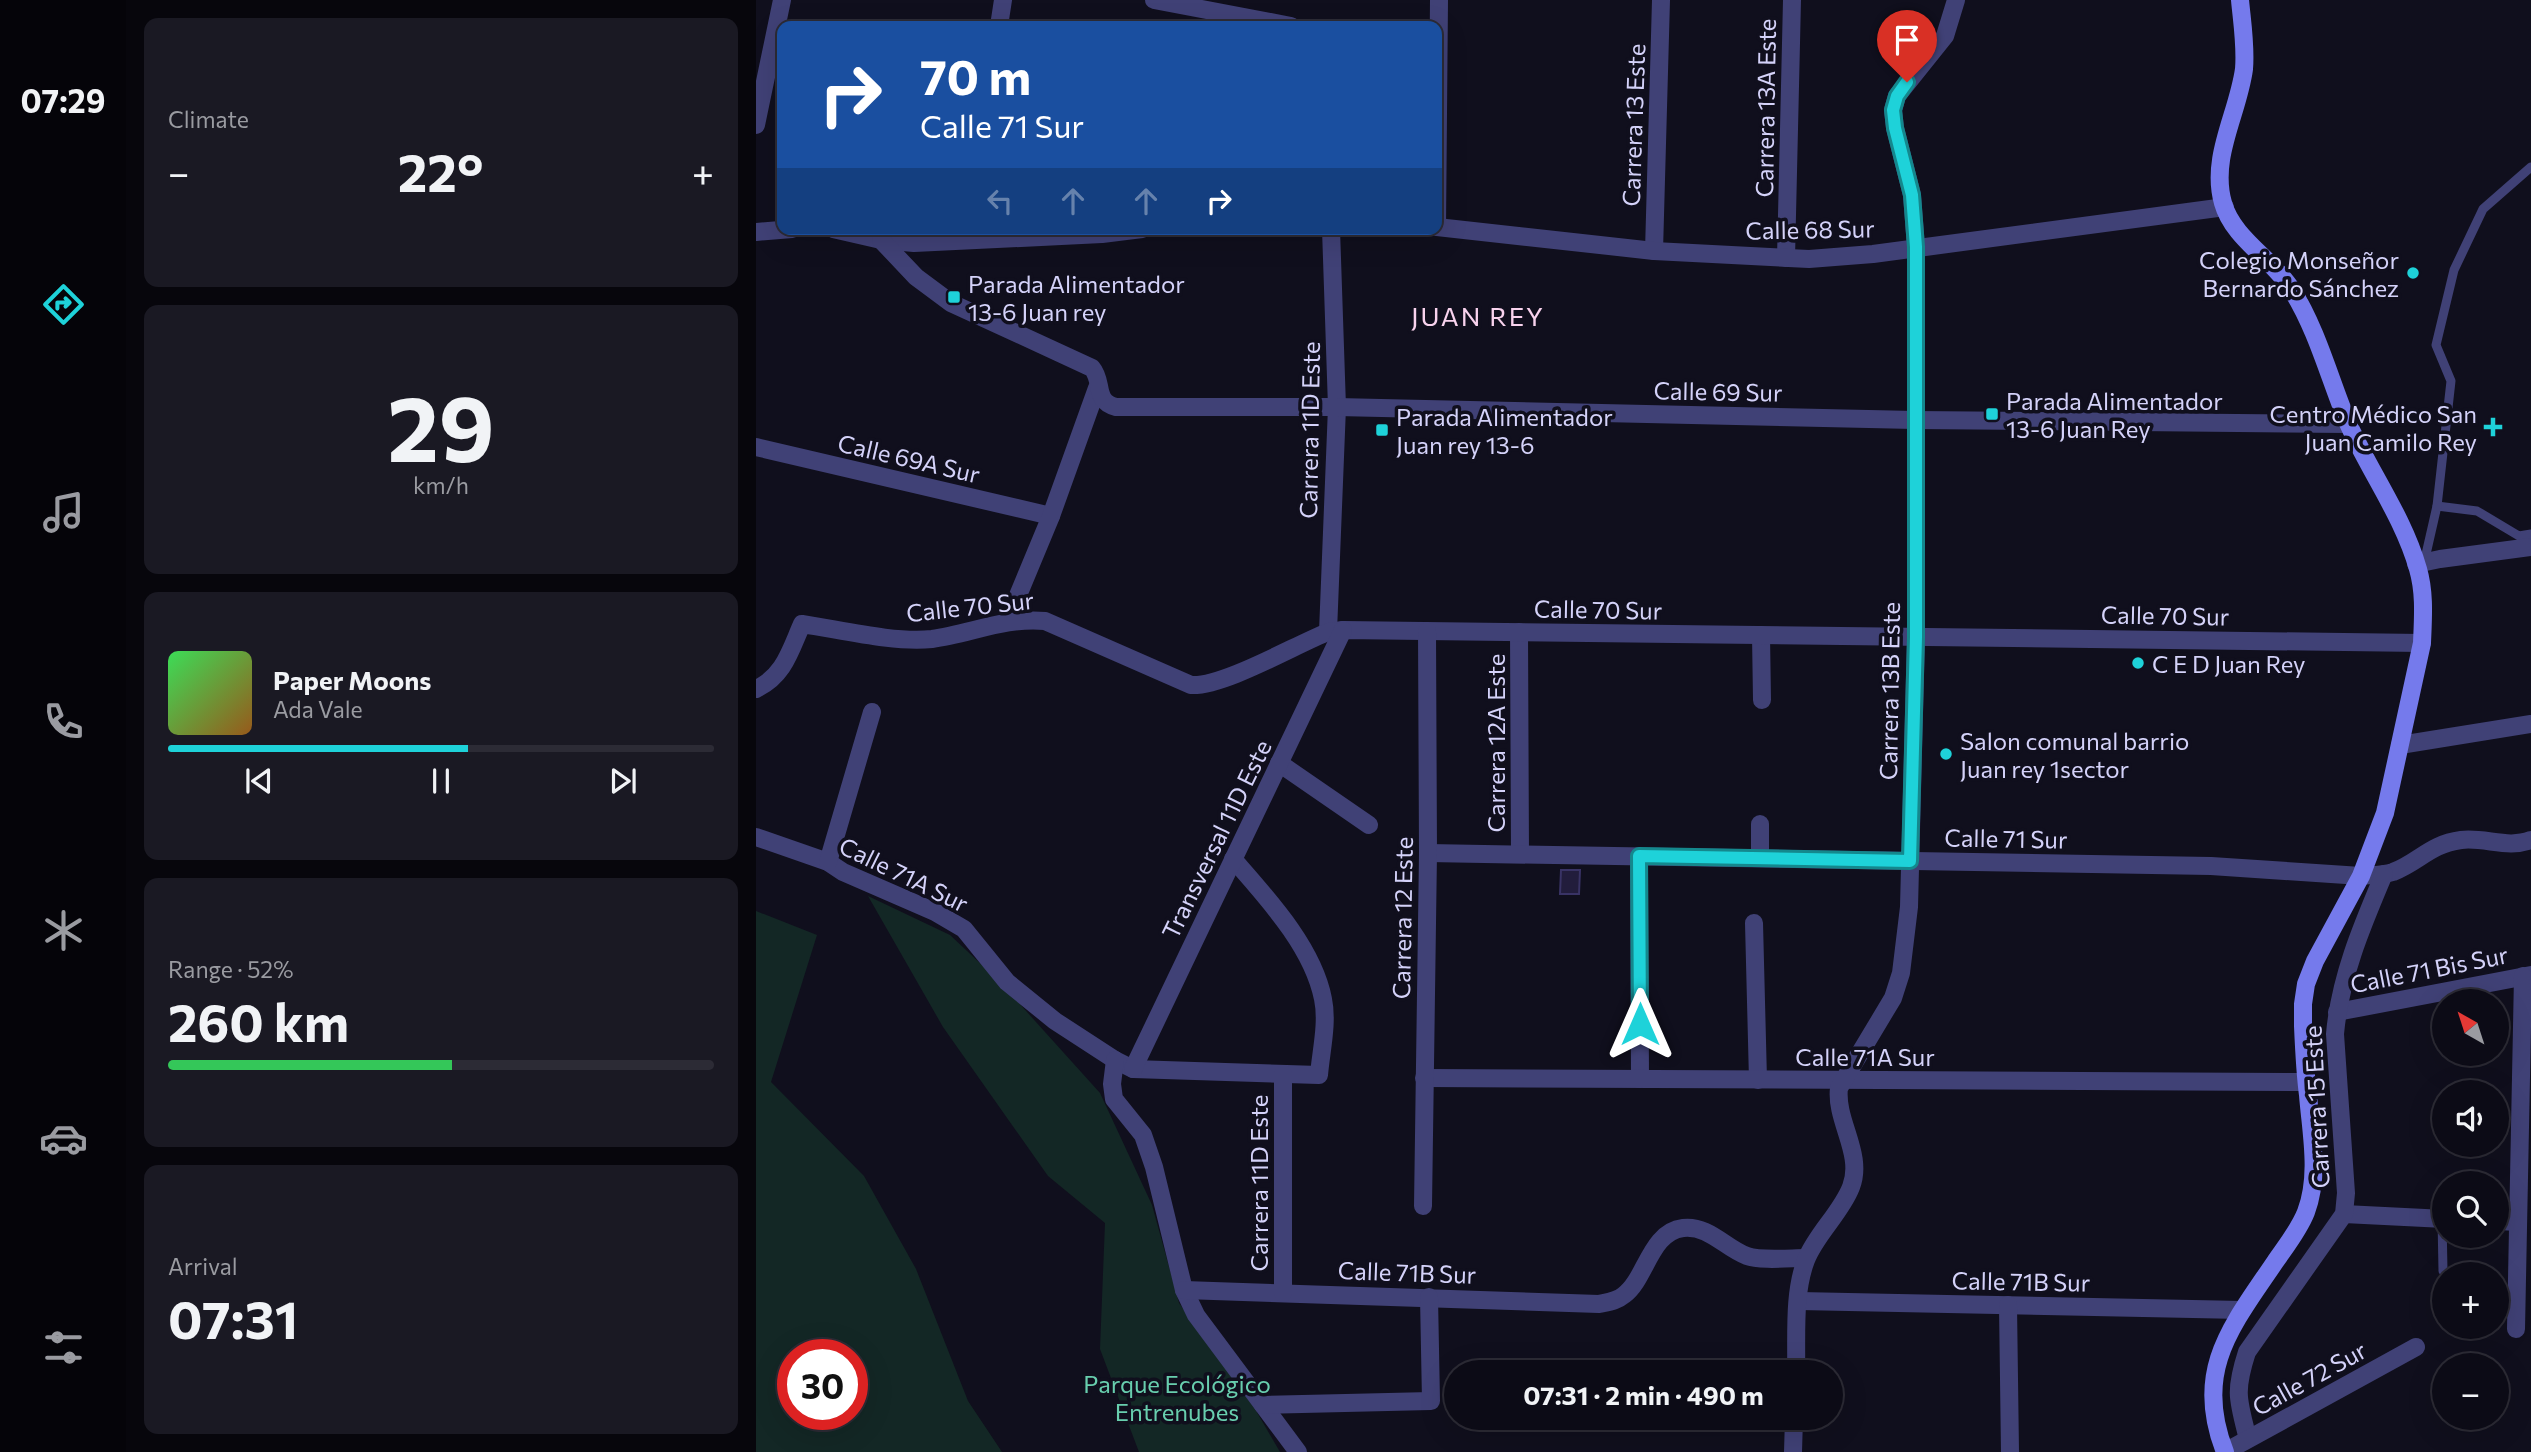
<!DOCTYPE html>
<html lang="en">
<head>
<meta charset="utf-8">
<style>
  body { margin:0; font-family:Commissioner,sans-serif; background:#1a1923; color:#f1f3f6; height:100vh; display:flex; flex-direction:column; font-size:26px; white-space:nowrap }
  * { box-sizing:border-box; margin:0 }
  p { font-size:23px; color:#9a9ba1 }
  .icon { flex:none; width:38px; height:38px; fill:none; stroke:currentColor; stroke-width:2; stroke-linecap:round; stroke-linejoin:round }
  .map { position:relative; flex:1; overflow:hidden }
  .side { display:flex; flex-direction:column; gap:18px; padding:18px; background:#07060c; width:630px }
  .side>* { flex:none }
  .top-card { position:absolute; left:21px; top:21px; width:665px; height:214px; border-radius:14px; box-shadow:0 7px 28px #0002,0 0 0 2px #2c2b35; background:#1a4fa0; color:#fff; overflow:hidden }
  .needle { width:46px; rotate:321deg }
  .tools { position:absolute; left:1676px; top:989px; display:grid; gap:14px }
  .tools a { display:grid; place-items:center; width:77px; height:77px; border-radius:50%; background:#0c0b16; box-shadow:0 7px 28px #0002,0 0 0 2px #2c2b35; font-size:35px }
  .speed { position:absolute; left:21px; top:1339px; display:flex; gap:14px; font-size:35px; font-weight:700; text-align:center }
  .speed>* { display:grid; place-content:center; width:91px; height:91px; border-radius:50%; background:#0c0b16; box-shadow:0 7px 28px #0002,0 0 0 2px #2c2b35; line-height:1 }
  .speed .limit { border:10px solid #d22; background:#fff; color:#111 }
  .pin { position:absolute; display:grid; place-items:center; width:60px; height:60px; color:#fff; margin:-72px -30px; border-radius:50% 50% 50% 0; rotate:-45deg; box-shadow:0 0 7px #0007 }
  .pin .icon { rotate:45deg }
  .me { position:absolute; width:77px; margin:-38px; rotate:0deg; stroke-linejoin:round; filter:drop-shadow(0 0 5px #0008) }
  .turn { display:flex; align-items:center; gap:24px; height:147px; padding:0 28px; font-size:32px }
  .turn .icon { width:91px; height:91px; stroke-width:2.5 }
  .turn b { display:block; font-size:49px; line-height:60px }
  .lanes { display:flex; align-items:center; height:66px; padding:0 28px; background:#0003; justify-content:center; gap:35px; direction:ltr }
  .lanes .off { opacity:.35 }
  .big { font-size:52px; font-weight:700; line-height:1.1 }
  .side .card { flex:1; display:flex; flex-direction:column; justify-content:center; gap:10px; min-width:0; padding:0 24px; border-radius:14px; background:#1a1923 }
  .side .dial { align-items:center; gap:0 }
  .dial b { font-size:91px; line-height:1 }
  .song { display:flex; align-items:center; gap:21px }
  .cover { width:84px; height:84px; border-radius:10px; background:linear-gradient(135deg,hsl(130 70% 55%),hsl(30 70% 35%)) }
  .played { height:7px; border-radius:4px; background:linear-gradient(90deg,#1ed2d9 55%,#2c2b35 55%) }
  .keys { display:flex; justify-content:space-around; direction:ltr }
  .heat { display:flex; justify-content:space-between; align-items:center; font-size:38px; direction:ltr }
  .charge { height:10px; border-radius:5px; background:linear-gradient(90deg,#34c759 52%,#2c2b35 0) }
  .trip { position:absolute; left:688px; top:1360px; width:399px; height:70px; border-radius:35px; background:#0c0b16; box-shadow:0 7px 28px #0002,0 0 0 2px #2c2b35; font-weight:700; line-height:70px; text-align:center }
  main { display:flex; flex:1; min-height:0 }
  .dock { display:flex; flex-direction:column; width:126px; justify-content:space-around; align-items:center; background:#050409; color:#9a9ba1 }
  .dock .icon { width:49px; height:49px }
  .dock .on { color:#1ed2d9 }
  .dock b { font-size:32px; color:#f1f3f6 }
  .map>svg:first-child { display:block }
</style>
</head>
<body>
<main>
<nav class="dock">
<b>07:29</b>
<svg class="icon on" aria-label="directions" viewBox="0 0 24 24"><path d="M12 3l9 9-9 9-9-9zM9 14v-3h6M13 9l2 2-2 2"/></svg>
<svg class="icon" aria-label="music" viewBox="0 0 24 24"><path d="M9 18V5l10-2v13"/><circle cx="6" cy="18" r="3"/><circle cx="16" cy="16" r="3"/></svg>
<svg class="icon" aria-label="phone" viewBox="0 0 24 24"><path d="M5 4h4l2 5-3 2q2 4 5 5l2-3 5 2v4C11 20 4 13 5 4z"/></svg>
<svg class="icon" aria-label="climate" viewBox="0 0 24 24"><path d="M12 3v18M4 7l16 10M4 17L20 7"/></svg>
<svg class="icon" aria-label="car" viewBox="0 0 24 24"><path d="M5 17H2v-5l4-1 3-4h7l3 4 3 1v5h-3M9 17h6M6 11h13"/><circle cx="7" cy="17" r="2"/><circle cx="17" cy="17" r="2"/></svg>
<svg class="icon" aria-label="filters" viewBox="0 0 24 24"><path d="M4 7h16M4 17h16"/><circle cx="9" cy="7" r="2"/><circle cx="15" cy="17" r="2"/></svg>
</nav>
<section class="side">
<div class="card"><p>Climate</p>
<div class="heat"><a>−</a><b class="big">22°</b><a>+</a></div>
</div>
<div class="card dial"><b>29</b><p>km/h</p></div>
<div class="card">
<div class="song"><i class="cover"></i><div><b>Paper Moons</b><p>Ada Vale</p></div></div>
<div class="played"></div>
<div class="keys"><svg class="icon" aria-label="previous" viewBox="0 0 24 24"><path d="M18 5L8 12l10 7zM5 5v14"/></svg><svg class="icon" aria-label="pause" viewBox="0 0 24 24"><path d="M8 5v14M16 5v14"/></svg><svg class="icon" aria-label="next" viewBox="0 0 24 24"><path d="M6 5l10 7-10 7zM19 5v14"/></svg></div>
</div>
<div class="card"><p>Range · 52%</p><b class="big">260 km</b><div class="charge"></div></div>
<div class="card"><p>Arrival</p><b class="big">07:31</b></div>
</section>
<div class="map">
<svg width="1775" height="1452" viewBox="0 0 1775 1452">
  <rect width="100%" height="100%" fill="#100f1d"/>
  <g fill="#132725" fill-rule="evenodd">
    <path d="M112 896 194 935 243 981 344 1093 396 1205 423 1303 499 1409 524 1452H383L344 1349 349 1223 292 1176 187 1027Z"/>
    <path d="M0 911 61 935 15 1082 108 1176 160 1269 212 1401 246 1452H0ZM37 1354H96V1414H37Z"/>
  </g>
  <path fill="#221d3c" stroke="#393365" stroke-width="2" d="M805 870H824L823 894H804Z"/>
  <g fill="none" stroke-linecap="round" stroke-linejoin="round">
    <g stroke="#404176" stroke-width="9">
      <path d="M1681 506 1721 511 1763 536 1775 534"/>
      <path d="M1668 563 1681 506 1695 381 1680 345 1698 270 1727 209 1775 167"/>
      <path d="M1686 1219 1687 1271"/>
    </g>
    <g stroke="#404176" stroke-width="18">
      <path d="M398 0 535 26"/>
      <path d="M243 26 247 0"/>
      <path d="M0 125 26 0"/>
      <path d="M681 227 683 0"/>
      <path d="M898 251 905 0"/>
      <path d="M1030 258 1036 0"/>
      <path d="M0 447 295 516"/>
      <path d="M1660 564 1684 559 1775 547"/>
      <path d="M251 622 295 516 341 388"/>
      <path d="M572 632 581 407 575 229"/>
      <path d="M763 632 764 854"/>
      <path d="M1005 635 1006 700"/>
      <path d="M0 689C28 676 34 651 46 624 86 630 138 643 176 639 214 634 250 617 289 621L435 685C467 687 539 645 572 632L587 630 1666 643"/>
      <path d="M1644 745 1775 724"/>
      <path d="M523 763 613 825"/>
      <path d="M0 837 72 862 87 872 179 912 208 929 251 982 299 1021 359 1060 377 1069 563 1075C565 1051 572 1023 567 999 557 947 511 898 477 859"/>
      <path d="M672 853 1455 866 1605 876C1616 875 1627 875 1637 872 1663 862 1674 844 1705 840 1729 837 1752 849 1775 840"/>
      <path d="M883 856 884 1079"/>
      <path d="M1004 858V824"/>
      <path d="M72 862 116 712"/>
      <path d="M998 923 1002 1080"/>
      <path d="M1581 1012 1775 975"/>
      <path d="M359 1060 356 1084 358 1099 387 1135 398 1167 428 1290 440 1315 542 1452"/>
      <path d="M377 1069 587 630"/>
      <path d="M668 1078 1550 1082"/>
      <path d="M667 1206 672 853 671 631"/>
      <path d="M1588 1214 1689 1219"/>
      <path d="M1741 1221 1762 1222"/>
      <path d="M428 1290 843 1304C852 1302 861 1301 868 1295 890 1279 894 1232 927 1228 953 1225 969 1248 991 1256 1004 1261 1035 1258 1050 1258"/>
      <path d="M527 1293V1074"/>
      <path d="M1043 1301 1486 1310"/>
      <path d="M1252 1305 1254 1452"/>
      <path d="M1760 1329 1767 976"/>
      <path d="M1040 1372C1041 1336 1037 1294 1050 1260 1060 1234 1085 1213 1095 1187 1108 1154 1079 1121 1083 1088L1137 998 1145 973 1153 907 1160 637V247L1156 195 1139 128 1137 110 1141 96 1189 36 1200 0"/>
      <path d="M507 1405 675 1401 673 1297"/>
      <path d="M1492 1439C1482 1400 1478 1392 1491 1352L1588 1214 1590 1193 1579 1034C1584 977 1606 926 1628 874"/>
      <path d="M1037 1452 1038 1418"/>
      <path d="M1469 1452 1660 1347"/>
    </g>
    <g stroke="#404176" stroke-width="18">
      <path d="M681 227 898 251 1053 259 1117 254 1469 207"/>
      <path d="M77 229 125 240 158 243 346 234 386 229"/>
      <path d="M0 232 36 229"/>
      <path d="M125 240 160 277 195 303 336 368C348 382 337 401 360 407H581L1158 420 1592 424"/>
    </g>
    <path stroke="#757aec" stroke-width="18" d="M1469 1452C1437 1371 1475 1327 1519 1262 1530 1246 1543 1230 1550 1212 1564 1175 1555 1133 1552 1095 1549 1072 1548 1049 1547 1026V1004L1550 984 1559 961 1605 876 1629 813 1666 643C1667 618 1669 593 1662 569 1647 516 1613 471 1591 421 1573 377 1561 330 1536 290 1517 259 1477 239 1467 203 1454 157 1482 114 1488 69 1490 46 1486 22 1484 0"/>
  </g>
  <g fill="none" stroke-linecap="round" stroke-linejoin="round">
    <defs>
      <path id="route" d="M884 1024 883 856 1154 861 1160 637V247L1156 195 1139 128 1137 110 1141 96 1151 82"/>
    </defs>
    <use href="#route" stroke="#14888d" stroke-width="18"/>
    <use href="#route" stroke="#1ed2d9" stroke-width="12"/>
  </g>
  <g fill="#1ed2d9" stroke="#100f1d" stroke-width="2.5">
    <circle cx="1657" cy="273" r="7"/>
    <rect x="191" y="290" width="14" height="14" rx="3.5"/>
    <rect x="1229" y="407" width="14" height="14" rx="3.5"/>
    <path d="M1733.5 416.5h7v7h7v7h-7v7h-7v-7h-7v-7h7z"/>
    <rect x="619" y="423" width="14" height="14" rx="3.5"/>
    <circle cx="1382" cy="663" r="7"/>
    <circle cx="1190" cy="754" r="7"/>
  </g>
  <g text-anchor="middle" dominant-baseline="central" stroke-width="7" stroke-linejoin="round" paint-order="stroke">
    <g font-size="24" fill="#d4d2f9" stroke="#100f1d">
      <text transform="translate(1009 108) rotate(-89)">Carrera 13A Este</text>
      <text transform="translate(877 125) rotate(-88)">Carrera 13 Este</text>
      <text transform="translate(1054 229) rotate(-1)">Calle 68 Sur</text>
      <text transform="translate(962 391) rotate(1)">Calle 69 Sur</text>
      <text transform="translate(553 430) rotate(-89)">Carrera 11D Este</text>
      <text transform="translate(153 458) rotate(13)">Calle 69A Sur</text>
      <text transform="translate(214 606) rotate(-6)">Calle 70 Sur</text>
      <text transform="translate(842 609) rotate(1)">Calle 70 Sur</text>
      <text transform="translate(1409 615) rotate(1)">Calle 70 Sur</text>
      <text transform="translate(1133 691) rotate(-89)">Carrera 13B Este</text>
      <text transform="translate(739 743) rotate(-90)">Carrera 12A Este</text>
      <text transform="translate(1250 838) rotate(1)">Calle 71 Sur</text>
      <text transform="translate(460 839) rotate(-64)">Transversal 11D Este</text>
      <text transform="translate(148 874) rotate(26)">Calle 71A Sur</text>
      <text transform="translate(646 918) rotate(-89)">Carrera 12 Este</text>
      <text transform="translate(1673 969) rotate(-11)">Calle 71 Bis Sur</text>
      <text x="1109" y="1056">Calle 71A Sur</text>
      <text transform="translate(1560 1107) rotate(-93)">Carrera 15 Este</text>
      <text transform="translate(502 1183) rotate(-90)">Carrera 11D Este</text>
      <text transform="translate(651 1272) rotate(2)">Calle 71B Sur</text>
      <text transform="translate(1265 1281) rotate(1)">Calle 71B Sur</text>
      <text transform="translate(1553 1378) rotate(-29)">Calle 72 Sur</text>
    </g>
    <g font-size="24" fill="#d4d2f9" stroke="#100f1d" text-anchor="start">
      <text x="1643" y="259" text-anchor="end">Colegio Monseñor<tspan x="1643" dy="28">Bernardo Sánchez</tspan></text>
      <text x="212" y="283">Parada Alimentador<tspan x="212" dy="28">13-6 Juan rey</tspan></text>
      <text x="1250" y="400">Parada Alimentador<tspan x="1250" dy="28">13-6 Juan Rey</tspan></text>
      <text x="1721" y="413" text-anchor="end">Centro Médico San<tspan x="1721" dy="28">Juan Camilo Rey</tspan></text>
      <text x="640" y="416">Parada Alimentador<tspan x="640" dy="28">Juan rey 13-6</tspan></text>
      <text x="1396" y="663">C E D Juan Rey</text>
      <text x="1204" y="740">Salon comunal barrio<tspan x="1204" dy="28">Juan rey 1sector</tspan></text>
    </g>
    <g font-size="24" fill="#68ceae" stroke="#100f1d">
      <text x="421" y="1383">Parque Ecológico<tspan x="421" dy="28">Entrenubes</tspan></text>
    </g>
    <g font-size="26" letter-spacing="2" fill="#f9d3ee" stroke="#100f1d">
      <text x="722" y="315">JUAN REY</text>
    </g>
  </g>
</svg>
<div class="tools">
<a><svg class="needle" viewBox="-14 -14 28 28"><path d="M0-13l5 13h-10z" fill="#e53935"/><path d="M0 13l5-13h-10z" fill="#9a9ba1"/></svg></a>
<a><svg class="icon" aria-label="sound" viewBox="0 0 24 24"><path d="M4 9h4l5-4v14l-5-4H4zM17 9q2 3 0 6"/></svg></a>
<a><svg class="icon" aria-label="search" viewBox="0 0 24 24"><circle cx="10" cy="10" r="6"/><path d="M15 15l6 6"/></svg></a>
<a>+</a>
<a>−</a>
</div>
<div class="speed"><div class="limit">30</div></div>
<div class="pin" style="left:1151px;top:82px;background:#d93025"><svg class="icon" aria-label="arrive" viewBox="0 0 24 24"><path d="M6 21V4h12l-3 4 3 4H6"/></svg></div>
<svg class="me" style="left:884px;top:1024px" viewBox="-20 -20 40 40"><path d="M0-17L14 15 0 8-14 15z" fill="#1ed2d9" stroke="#fff" stroke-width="4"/></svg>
<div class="trip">07:31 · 2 min · 490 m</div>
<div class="top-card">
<div class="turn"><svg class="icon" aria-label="right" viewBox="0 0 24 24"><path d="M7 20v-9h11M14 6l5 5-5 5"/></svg><div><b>70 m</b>Calle 71 Sur</div></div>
<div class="lanes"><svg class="icon off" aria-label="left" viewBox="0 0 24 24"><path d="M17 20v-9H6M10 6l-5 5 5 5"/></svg><svg class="icon off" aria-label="ahead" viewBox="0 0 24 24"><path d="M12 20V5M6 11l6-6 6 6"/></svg><svg class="icon off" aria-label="ahead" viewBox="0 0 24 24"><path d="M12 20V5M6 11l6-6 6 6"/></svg><svg class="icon" aria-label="right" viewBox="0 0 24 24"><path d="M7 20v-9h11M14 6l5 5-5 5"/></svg></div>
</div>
</div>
</main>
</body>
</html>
